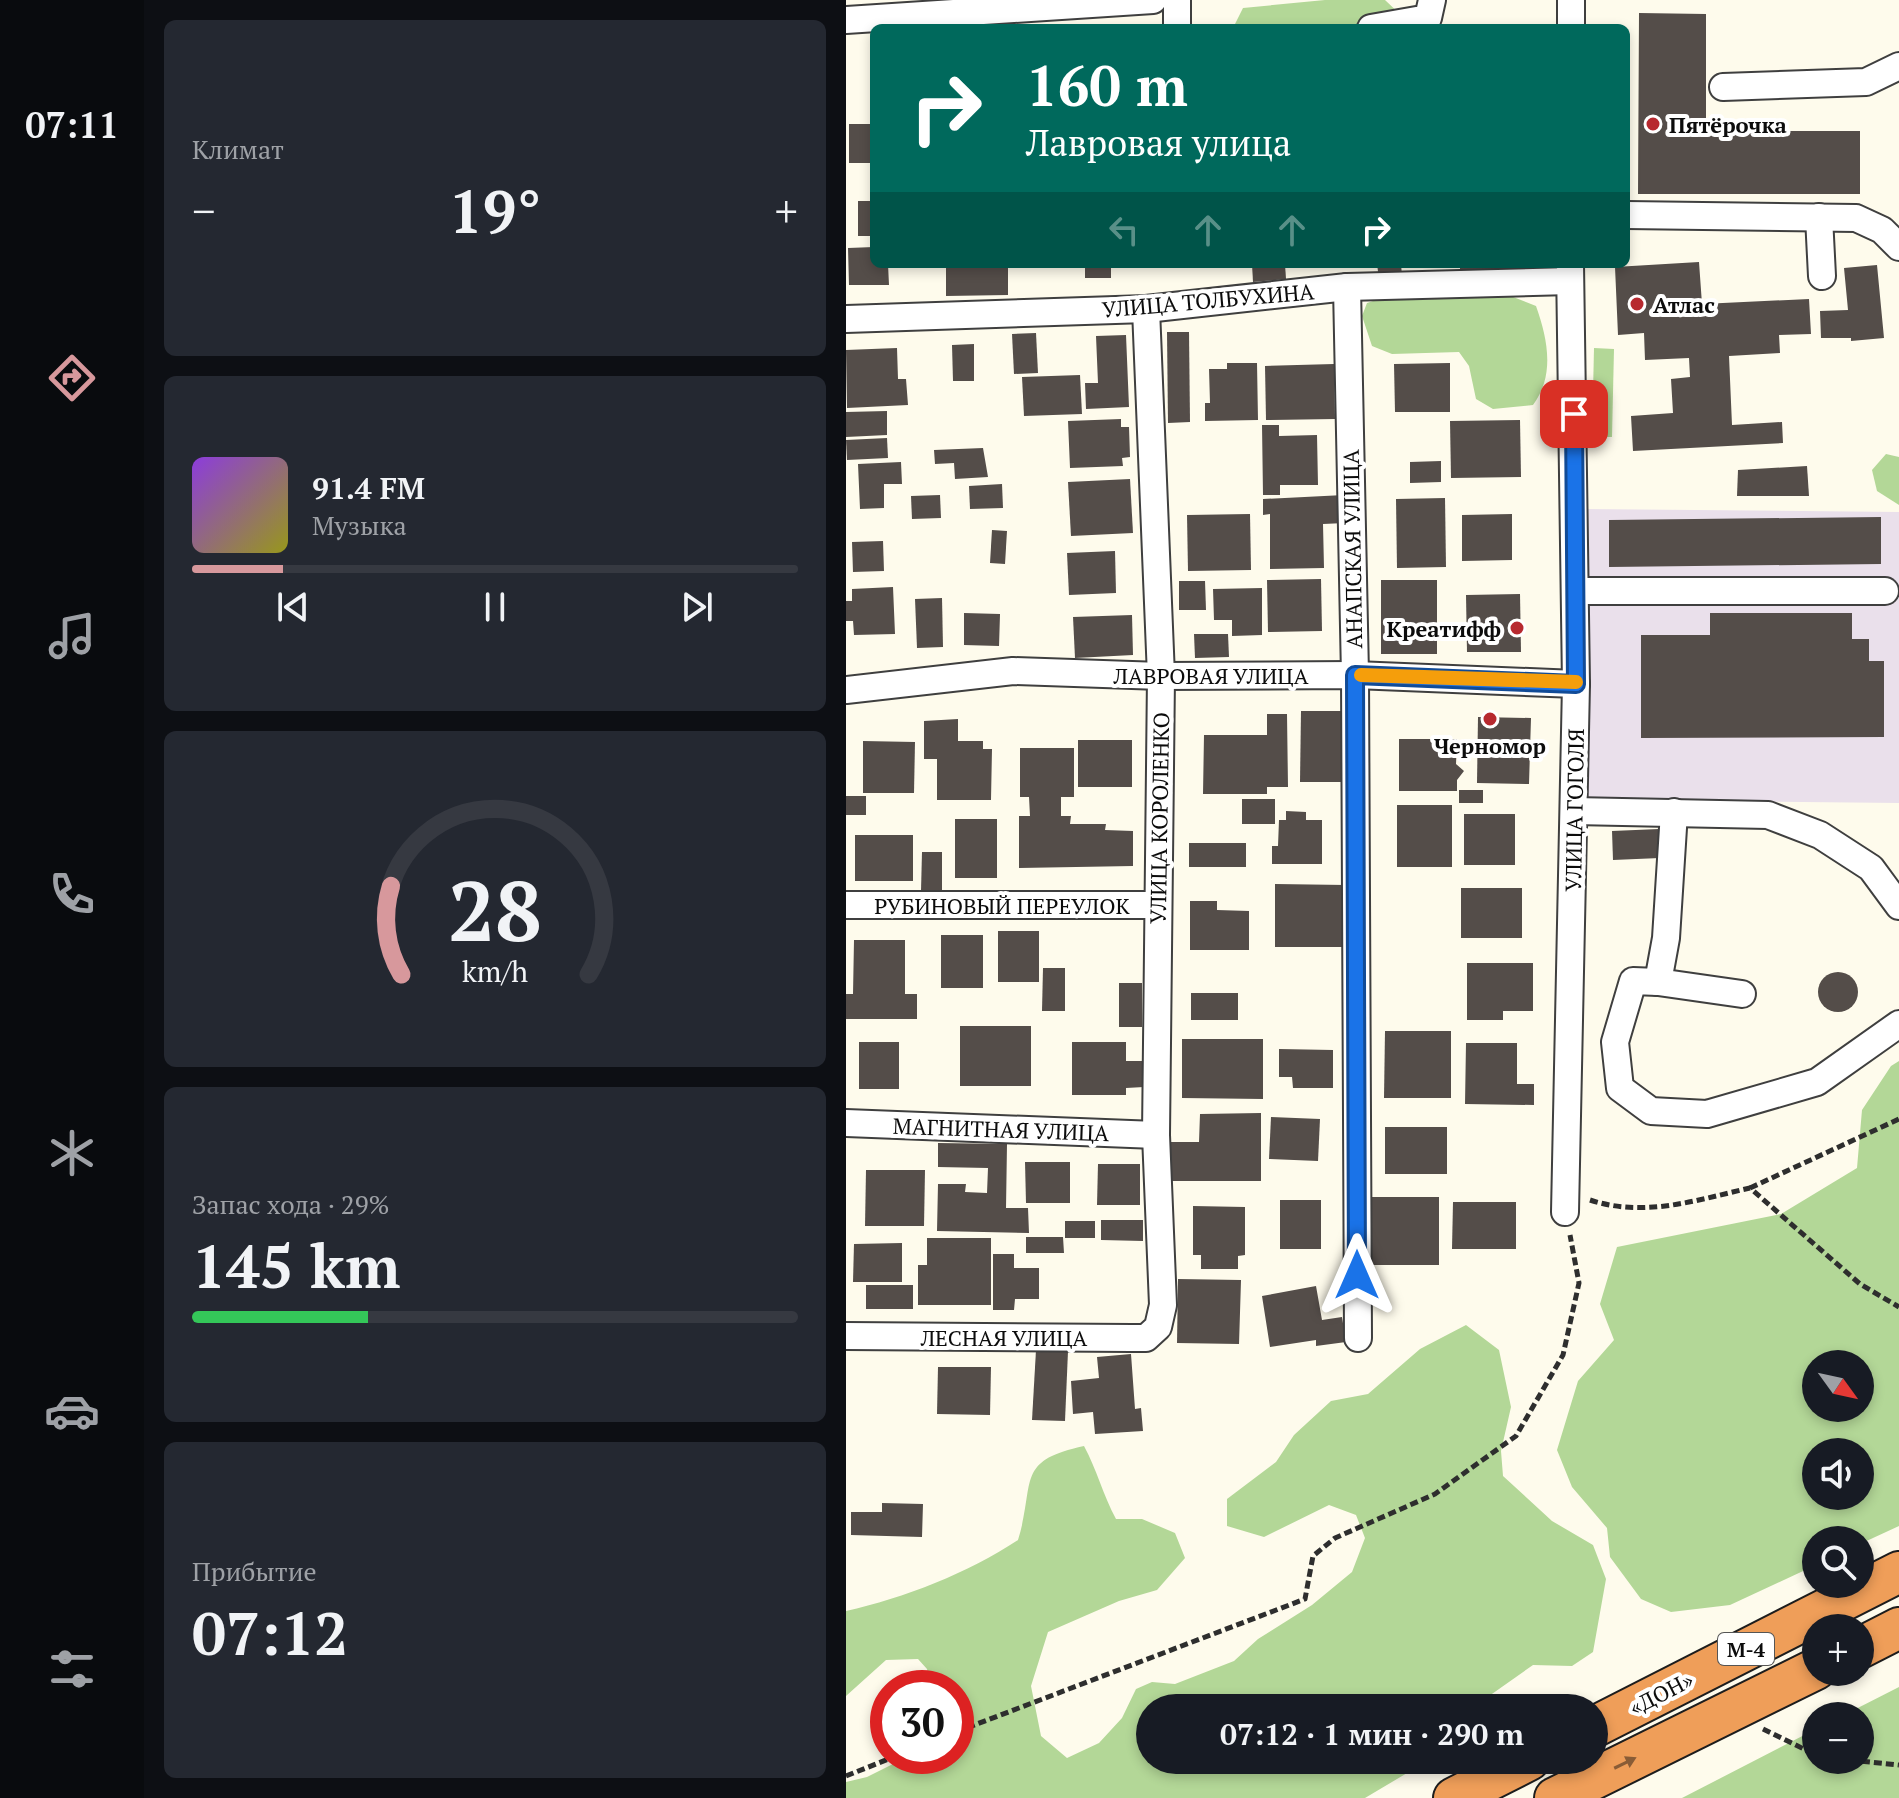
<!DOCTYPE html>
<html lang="ru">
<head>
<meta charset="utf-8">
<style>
  body { margin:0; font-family:"PT Serif",serif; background:#242831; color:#f1f3f6; height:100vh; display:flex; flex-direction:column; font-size:30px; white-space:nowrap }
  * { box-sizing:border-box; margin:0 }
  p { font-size:26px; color:#9ea1a6 }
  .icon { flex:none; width:44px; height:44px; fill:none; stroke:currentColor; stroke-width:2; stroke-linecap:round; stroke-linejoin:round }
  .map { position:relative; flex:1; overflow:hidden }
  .side { display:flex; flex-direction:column; gap:20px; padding:20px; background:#0d0f14; width:702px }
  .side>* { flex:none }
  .hud { position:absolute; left:24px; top:24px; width:760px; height:244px; border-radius:12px; box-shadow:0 4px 12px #0003; background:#00695c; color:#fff; overflow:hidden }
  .needle { width:52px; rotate:123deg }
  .tools { position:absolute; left:956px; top:1350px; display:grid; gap:16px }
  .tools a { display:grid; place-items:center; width:72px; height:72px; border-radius:50%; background:#171b24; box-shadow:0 4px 12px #0003; font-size:40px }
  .speed { position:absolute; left:24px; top:1670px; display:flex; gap:16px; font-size:40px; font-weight:700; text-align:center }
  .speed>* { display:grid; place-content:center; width:104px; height:104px; border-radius:50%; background:#171b24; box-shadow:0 4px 12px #0003; line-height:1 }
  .speed .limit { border:12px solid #d22; background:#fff; color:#111 }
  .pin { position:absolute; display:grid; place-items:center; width:68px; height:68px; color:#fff; margin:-34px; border-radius:16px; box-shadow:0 4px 12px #0006 }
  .me { position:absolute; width:88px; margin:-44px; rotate:0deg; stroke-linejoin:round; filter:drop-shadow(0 0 6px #0008) }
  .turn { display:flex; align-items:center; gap:28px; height:168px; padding:0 24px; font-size:36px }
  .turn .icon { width:104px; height:104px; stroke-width:2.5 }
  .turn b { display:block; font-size:56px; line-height:68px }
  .lanes { display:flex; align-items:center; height:76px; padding:0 24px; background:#0003; justify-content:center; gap:40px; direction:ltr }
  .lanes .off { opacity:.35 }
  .big { font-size:60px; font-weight:700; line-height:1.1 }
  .side .tile { flex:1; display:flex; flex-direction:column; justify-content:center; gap:12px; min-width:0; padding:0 28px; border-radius:12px; background:#242831 }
  .side .dial { align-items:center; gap:0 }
  .dial svg { height:208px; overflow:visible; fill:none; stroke:#363941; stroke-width:7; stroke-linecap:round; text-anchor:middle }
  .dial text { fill:#f1f3f6; stroke:none }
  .song { display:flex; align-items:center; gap:24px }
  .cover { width:96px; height:96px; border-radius:12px; background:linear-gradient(135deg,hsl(270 70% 55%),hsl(60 70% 35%)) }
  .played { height:8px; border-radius:4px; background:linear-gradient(90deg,#d7989c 15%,#363941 15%) }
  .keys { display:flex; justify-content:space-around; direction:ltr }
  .heat { display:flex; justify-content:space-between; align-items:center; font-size:44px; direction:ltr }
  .charge { height:12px; border-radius:6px; background:linear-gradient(90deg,#34c759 29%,#363941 0) }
  .trip { position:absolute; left:290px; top:1694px; width:472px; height:80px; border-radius:40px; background:#171b24; box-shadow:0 4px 12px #0003; font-weight:700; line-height:80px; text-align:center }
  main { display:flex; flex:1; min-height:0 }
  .tab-bar { display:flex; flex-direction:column; width:144px; justify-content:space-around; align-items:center; background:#090b0e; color:#9ea1a6 }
  .tab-bar .icon { width:56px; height:56px }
  .tab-bar .active { color:#d7989c }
  .tab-bar b { font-size:36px; color:#f1f3f6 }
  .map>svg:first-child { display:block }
</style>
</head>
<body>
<main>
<nav class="tab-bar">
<b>07:11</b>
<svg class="icon active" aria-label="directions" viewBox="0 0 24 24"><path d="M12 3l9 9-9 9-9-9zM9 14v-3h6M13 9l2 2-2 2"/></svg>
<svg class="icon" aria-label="music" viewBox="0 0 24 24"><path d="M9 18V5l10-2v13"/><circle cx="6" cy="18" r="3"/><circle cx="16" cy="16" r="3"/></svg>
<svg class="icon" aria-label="phone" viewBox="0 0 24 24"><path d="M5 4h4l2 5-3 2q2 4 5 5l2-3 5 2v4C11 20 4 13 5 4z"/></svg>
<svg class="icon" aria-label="climate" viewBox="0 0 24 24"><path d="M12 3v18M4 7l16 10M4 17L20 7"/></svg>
<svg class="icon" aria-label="car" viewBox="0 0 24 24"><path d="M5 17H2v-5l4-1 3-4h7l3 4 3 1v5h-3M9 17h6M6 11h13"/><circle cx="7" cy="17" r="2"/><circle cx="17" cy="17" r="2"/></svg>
<svg class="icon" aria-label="filters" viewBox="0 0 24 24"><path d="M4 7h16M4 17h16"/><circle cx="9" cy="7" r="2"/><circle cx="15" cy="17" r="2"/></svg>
</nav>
<section class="side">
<div class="tile"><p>Климат</p>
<div class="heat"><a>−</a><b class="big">19°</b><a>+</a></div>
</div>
<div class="tile">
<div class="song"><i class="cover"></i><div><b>91.4 FM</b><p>Музыка</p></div></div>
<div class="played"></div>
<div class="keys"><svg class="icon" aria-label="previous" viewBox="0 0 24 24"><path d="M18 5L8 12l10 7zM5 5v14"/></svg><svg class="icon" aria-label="pause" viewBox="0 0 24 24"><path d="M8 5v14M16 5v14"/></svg><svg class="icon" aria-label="next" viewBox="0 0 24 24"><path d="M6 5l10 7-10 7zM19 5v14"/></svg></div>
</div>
<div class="tile dial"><svg viewBox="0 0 100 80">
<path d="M14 69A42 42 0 1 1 86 69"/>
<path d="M14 69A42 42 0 0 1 10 35" stroke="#d7989c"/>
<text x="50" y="56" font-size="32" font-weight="700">28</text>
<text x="50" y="72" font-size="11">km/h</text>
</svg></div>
<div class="tile"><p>Запас хода · 29%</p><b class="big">145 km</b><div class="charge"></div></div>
<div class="tile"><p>Прибытие</p><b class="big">07:12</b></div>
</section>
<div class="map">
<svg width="1053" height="1798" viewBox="0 0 1053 1798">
  <rect width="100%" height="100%" fill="#fefbec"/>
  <path fill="#eae0eb" d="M739 509 1053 512V803L736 800Z"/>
  <g fill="#b3d797" fill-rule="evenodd">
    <path d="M479 0H539L558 18 561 28H387L397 8Z"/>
    <path d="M657 293 690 306C702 340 709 375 687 405L647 409 630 399 623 366 613 352 546 354 526 346 516 316 521 303 548 294 575 300Z"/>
    <path d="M748 348 768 349 766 437H746Z"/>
    <path d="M1040 454 1053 457V505L1031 491 1026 470Z"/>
    <path d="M1053 1061V1526L1014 1544V1540H970V1565L884 1605 825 1612 795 1599 764 1557 761 1528 726 1487 711 1450 732 1381 768 1340 754 1304 771 1247 935 1214 1011 1168 1016 1110 1045 1066ZM1014 1364V1408H970V1364ZM1014 1452V1496H970V1452Z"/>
    <path d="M620 1325 653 1350 665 1407 655 1451 657 1476 706 1521 747 1545 760 1579 747 1652 726 1666 687 1665 626 1708H304V1760H583L519 1798H0V1782L21 1777 63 1756H110V1688H86L81 1669 72 1659 40 1660 0 1696V1611C58 1598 122 1573 172 1540 190 1482 168 1461 238 1446 251 1470 257 1495 270 1519H296L329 1533 339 1558 311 1590 273 1601 202 1632 185 1686 195 1736 221 1758 253 1743 276 1718 290 1689 306 1682 329 1684 388 1661 412 1639 466 1605 506 1572 519 1538 510 1515 483 1505 418 1537 381 1526V1499L430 1462 448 1435 485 1401 522 1394 574 1349Z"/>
    <path d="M1053 1687V1798H836L970 1729V1760H1014V1716H996Z"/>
  </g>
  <g fill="#544d49">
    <path d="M793 13 860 14V131H1014V194H792Z"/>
    <rect x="3" y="124" width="25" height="39"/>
    <rect x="12" y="201" width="16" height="35"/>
    <path d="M28 247V264H42L43 285H3L2 248Z"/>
    <path d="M853 262 856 304 963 299 965 334 933 335 934 353 883 356 886 425 936 422 937 443 787 451 785 416 827 413 825 379 844 377 843 358 799 360 798 333 772 335 769 267Z"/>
    <path d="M100 264H162V295L100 296Z"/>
    <rect x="239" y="264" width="26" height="14"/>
    <path d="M406 264H439L440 279 407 282Z"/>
    <path d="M531 264H555L556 276 533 279Z"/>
    <path d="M614 264H670V270L614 271Z"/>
    <path d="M1031 265 1038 338 1005 341V338H975L974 311 1002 310 998 268Z"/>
    <path d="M321 332H343L344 422 322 423Z"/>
    <path d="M190 333 192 373 168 374 166 334Z"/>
    <path d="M280 335 283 407 240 409 239 383H252L250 336Z"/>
    <path d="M128 344V381H107L106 345Z"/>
    <path d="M51 348 52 379H60L62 405 1 408 0 350Z"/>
    <path d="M381 363H411L412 420 359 421V403H364L363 369H381Z"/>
    <path d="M604 363V412H549L548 364Z"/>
    <path d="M488 364 489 419 420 420 419 366Z"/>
    <path d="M234 375 236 414 178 416 176 377Z"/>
    <path d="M41 411V435L0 437V412Z"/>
    <path d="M275 419V427H283L284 457 276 458 277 466 224 468 222 421Z"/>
    <path d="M674 420 675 477 605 478 604 421Z"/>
    <path d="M416 425H433V436L471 435 472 485H434V495H417Z"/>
    <path d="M41 438 42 458 1 460 0 440Z"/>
    <path d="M137 448 142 477 109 479 108 463 89 464 88 450Z"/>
    <path d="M595 461V482L564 483V462Z"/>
    <path d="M55 462 56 484H38V508L14 509 12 464Z"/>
    <path d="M961 466 963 496H891L892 470Z"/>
    <path d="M284 479 287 533 225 536 222 482Z"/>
    <path d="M156 484 157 508 124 509 123 486Z"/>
    <path d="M94 495 95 518 66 519 65 496Z"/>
    <path d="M498 495 499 523 477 524 478 568 424 569V514L417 515V499Z"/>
    <path d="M599 498 600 567 551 568 550 499Z"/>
    <path d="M404 514 405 570 342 571 341 515Z"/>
    <path d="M666 514V560L616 561V515Z"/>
    <path d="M1035 517V564L763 567V520Z"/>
    <path d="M146 530 161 531 159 564 144 563Z"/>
    <path d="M37 541 38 571 7 572 6 542Z"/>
    <path d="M269 551 270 593 223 595 221 553Z"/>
    <path d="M475 579 476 631 422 632 421 580Z"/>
    <rect x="535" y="580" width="56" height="74"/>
    <path d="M333 581H359L360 610H333Z"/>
    <path d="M47 587 49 634 8 635 7 621H0V601H6V589Z"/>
    <path d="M416 588V635L386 636V620H368L367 589Z"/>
    <path d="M674 594 675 652H621L620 595Z"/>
    <path d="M96 598 97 647 71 648 69 599Z"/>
    <path d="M118 613 154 614 153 646 118 645Z"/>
    <path d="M864 613H1006V639H1023V661H1038V737L795 738V635H864Z"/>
    <path d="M286 615 287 655 229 658 227 617Z"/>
    <path d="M348 634H382L383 657 349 658Z"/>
    <path d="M455 711H495V782H454Z"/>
    <path d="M421 714H441L442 787H421V794H357L358 735H421Z"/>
    <path d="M632 717 685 718 683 784 631 783Z"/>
    <path d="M112 719V741H137V749H146L145 800H91V759H78V721Z"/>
    <path d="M553 739H611L610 764 618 771 611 780V791H553Z"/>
    <rect x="232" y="740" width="54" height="47"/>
    <path d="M17 741 69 742 68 793H17Z"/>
    <path d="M174 748H228V797H215V816H225L224 824H260L259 830 287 831V866L173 868V816H184L183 797H174Z"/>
    <rect x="613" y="790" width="24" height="13"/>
    <rect x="0" y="796" width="20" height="19"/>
    <rect x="396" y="799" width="33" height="25"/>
    <rect x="551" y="805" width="55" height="62"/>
    <path d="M440 811 460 812V820H476V864H426V846H432L433 820H440Z"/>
    <rect x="618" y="814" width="51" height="51"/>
    <rect x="109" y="819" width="42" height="59"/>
    <path d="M813 829 814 858 767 860 766 831Z"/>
    <rect x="9" y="835" width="58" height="46"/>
    <rect x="343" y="843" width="57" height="24"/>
    <path d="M76 852H96V891H75Z"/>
    <path d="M429 884 500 885V947H429Z"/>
    <rect x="615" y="888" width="61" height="50"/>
    <path d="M344 901H371V910L403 911V950H344Z"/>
    <rect x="152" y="931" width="41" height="51"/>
    <rect x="95" y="935" width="42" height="53"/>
    <path d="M8 940H59V994H71V1019H0V994H7Z"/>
    <path d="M621 963H687V1011H657V1020H621Z"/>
    <path d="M197 968H219V1011H196Z"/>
    <circle cx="992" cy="992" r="20"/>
    <rect x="273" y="983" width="23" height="44"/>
    <rect x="345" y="993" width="47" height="27"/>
    <rect x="114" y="1026" width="71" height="60"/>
    <path d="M539 1031H605V1098H538Z"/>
    <path d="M336 1039H417V1099L336 1098Z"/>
    <rect x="13" y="1042" width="40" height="47"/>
    <path d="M226 1042H280V1061H298V1087L280 1088V1095H226Z"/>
    <path d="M620 1043H671V1084H688V1105L619 1104Z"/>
    <path d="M433 1049 487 1050V1088H447L446 1077H433Z"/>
    <path d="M415 1113V1181H320L321 1142H353L354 1114Z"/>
    <path d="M425 1117 474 1119 472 1161 423 1159Z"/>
    <rect x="539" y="1127" width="62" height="47"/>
    <path d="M92 1143 161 1144 160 1208H182L183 1233 91 1231 92 1184H120L119 1192 141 1193 142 1168 92 1167Z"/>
    <path d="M179 1162H224V1203H180Z"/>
    <path d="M252 1164H294V1205H251Z"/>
    <path d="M20 1170H79L78 1226H19Z"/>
    <rect x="526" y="1197" width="67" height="68"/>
    <rect x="434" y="1200" width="41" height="49"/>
    <path d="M607 1202H670V1249H606Z"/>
    <path d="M347 1206 399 1207V1255L392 1256V1269H355V1255H347Z"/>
    <path d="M255 1220H297V1241L255 1240Z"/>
    <rect x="219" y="1221" width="30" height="17"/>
    <path d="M180 1237H217L218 1253H180Z"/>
    <path d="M81 1238H145V1305H72V1265H81Z"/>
    <path d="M56 1243V1282H7L8 1244Z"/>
    <path d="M147 1254H168V1268H193V1299H169L168 1310H147Z"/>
    <path d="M332 1279 395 1280 393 1344 331 1343Z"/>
    <rect x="20" y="1285" width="47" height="24"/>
    <path d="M470 1286 476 1320 496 1317 500 1342 470 1346V1340L424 1347 416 1296Z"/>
    <path d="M190 1350 222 1351 219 1421 186 1420Z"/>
    <path d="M285 1354 289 1409 295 1408 297 1431 249 1434 247 1412 227 1414 225 1381 253 1378 251 1357Z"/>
    <path d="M92 1367H145L144 1415 91 1414Z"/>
    <path d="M36 1503 77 1504 76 1537 5 1535V1512H36Z"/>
  </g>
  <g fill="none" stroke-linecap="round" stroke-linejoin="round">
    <defs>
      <g id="minor">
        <path d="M331 0V28"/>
        <path d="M0 20 307 0"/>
        <path d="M525 28 582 18 586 0"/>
        <path d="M725 28V0"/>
        <path d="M877 87 1020 82 1053 66"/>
        <path d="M780 215 1010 218 1036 230 1053 247"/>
        <path d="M973 217 976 276"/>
        <path d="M501 287 509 675 512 1338"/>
        <path d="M0 319 300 309 501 287 724 281"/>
        <path d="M730 591H1039"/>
        <path d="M0 690 167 671 315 676 509 675 730 684"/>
        <path d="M728 811 922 815 974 835 1025 868 1053 906"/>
        <path d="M828 812 820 938 812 982 896 994"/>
        <path d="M0 905H312"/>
        <path d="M812 982 787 981 769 1042 774 1088 805 1111 861 1114 971 1082 1053 1024"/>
        <path d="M0 1123 310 1135"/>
        <path d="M719 1212 730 684 724 264"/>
        <path d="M0 1336 286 1338H300L312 1327 317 1305 310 1135 315 676 300 309"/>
      </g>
      <g id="highway">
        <path d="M1014 1648 1053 1628"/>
        <path d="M748 1727 1053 1572"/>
        <path d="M608 1798 683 1760"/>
        <path d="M709 1798 970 1669"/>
      </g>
    </defs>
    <use href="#minor" stroke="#3f3f3f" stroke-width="30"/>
    <use href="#highway" stroke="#1d1d1d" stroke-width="44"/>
    <g stroke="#2e2e2e" stroke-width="5" stroke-dasharray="8 4" stroke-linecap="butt">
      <path d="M904 1188 1053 1119"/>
      <path d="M744 1200C799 1218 850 1200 904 1188L1014 1284 1053 1307"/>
      <path d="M917 1729 970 1755"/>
      <path d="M110 1732 459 1599 467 1556 489 1538 589 1494 670 1436 717 1355 733 1283 724 1235"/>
      <path d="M1004 1760 1053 1765"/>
      <path d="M0 1776 50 1756"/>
    </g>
    <use href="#minor" stroke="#fff" stroke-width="26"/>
    <use href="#highway" stroke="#ef9e59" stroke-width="40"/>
  </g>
  <defs><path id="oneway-solid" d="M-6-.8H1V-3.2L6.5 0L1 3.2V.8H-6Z" transform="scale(2)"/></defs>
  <use fill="#895c36" href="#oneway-solid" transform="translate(779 1763) rotate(-26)"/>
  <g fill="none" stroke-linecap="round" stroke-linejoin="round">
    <defs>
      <path id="route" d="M511 1275 509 675 730 684 728 414"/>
    </defs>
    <use href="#route" stroke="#114b97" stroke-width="20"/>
    <use href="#route" stroke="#1a73e8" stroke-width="14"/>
    <path stroke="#f59e0b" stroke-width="14" d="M515 675 730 682"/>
  </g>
  <g fill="#b7292f" stroke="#fff" stroke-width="3">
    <circle cx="807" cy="124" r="8"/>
    <circle cx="791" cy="304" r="8"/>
    <circle cx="671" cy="628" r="8"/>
    <circle cx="644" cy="719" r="8"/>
  </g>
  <g text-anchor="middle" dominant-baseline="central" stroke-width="8" stroke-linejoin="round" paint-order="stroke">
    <rect fill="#fff" stroke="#555" stroke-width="2" x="872" y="1633" width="56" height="32" rx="6"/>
    <g font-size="20" font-weight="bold" fill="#0c0c0c">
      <text x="900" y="1649">М-4</text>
    </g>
    <g font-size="22" font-weight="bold" fill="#0c0c0c" stroke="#fff" text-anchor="start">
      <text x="823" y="124">Пятёрочка</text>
      <text x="807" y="304">Атлас</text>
      <text x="655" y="628" text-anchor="end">Креатифф</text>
      <text x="644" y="745" text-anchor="middle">Черномор</text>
    </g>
    <g font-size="22" fill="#0c0c0c" stroke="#fff">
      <text transform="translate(362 300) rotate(-5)">УЛИЦА ТОЛБУХИНА</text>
      <text transform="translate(506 549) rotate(-91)">АНАПСКАЯ УЛИЦА</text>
      <text x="365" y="675">ЛАВРОВАЯ УЛИЦА</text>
      <text transform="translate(728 810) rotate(-89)">УЛИЦА ГОГОЛЯ</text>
      <text transform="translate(313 818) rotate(-89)">УЛИЦА КОРОЛЕНКО</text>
      <text x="156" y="905">РУБИНОВЫЙ ПЕРЕУЛОК</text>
      <text transform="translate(155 1129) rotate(2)">МАГНИТНАЯ УЛИЦА</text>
      <text x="158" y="1337">ЛЕСНАЯ УЛИЦА</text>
      <text transform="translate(815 1693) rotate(-27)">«ДОН»</text>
    </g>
  </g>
</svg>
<div class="tools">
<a><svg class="needle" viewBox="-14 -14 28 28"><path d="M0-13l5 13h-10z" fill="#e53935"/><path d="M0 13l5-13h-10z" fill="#9ea1a6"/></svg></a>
<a><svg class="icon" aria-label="sound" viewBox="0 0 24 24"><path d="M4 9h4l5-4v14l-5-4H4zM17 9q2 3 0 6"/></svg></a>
<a><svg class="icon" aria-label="search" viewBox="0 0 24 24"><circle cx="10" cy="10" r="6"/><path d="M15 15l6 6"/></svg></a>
<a>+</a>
<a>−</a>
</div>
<div class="speed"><div class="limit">30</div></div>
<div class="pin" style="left:728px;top:414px;background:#d93025"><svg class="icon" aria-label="arrive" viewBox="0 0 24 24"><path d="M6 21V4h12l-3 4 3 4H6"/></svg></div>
<svg class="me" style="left:511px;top:1275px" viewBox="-20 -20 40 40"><path d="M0-17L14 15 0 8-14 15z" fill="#1a73e8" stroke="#fff" stroke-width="4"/></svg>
<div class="trip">07:12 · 1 мин · 290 m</div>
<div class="hud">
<div class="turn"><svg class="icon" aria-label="right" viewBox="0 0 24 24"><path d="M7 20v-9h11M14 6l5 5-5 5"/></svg><div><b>160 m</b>Лавровая улица</div></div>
<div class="lanes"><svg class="icon off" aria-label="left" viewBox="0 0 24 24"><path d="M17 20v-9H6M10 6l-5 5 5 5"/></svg><svg class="icon off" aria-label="ahead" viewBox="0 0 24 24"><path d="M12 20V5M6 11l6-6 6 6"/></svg><svg class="icon off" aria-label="ahead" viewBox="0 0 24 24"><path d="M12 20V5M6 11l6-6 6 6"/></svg><svg class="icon" aria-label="right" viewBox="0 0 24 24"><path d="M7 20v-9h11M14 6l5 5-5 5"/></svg></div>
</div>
</div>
</main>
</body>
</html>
